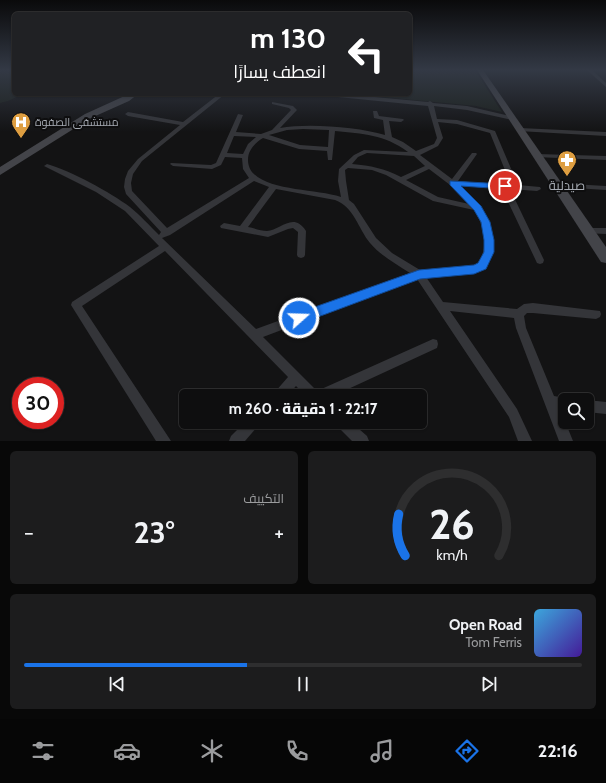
<!DOCTYPE html>
<html lang="ar">
<head>
<meta charset="utf-8">
<style>
  body { margin:0; font-family:Cabin,Cairo,sans-serif; background:#1c1c1d; color:#f1f3f6; direction:rtl; height:100vh; display:flex; flex-direction:column; font-size:15px; white-space:nowrap }
  * { box-sizing:border-box; margin:0 }
  p { font-size:13px; color:#9b9c9e }
  .icon { flex:none; width:22px; height:22px; fill:none; stroke:currentColor; stroke-width:2; stroke-linecap:round; stroke-linejoin:round }
  .map { position:relative; height:441px; overflow:hidden; direction:ltr }
  .details { display:flex; flex-direction:column; gap:10px; padding:10px; background:#080808; flex:1 }
  .details>* { flex:none }
  .top-card { position:absolute; left:12px; top:12px; width:400px; height:84px; border-radius:6px; box-shadow:0 1px 3px #0004,0 0 0 1px #2e2e2f; direction:rtl; background:#202124; color:#fff; overflow:hidden }
  .buttons { position:absolute; left:558px; top:393px; display:grid; gap:8px }
  .buttons a { display:grid; place-items:center; width:36px; height:36px; border-radius:6px; background:#0e0e0f; box-shadow:0 1px 3px #0004,0 0 0 1px #2e2e2f; font-size:20px }
  .speed { position:absolute; left:12px; top:377px; display:flex; gap:8px; font-size:20px; font-weight:700; text-align:center }
  .speed>* { display:grid; place-content:center; width:52px; height:52px; border-radius:50%; background:#0e0e0f; box-shadow:0 1px 3px #0004,0 0 0 1px #2e2e2f; line-height:1 }
  .speed .limit { border:6px solid #d22; background:#fff; color:#111 }
  .pin { position:absolute; display:grid; place-items:center; width:34px; height:34px; color:#fff; margin:-17px; border:2px solid #fff; border-radius:50%; box-shadow:0 1px 4px #0007 }
  .me { position:absolute; width:44px; margin:-22px; rotate:70deg; stroke-linejoin:round; filter:drop-shadow(0 0 3px #0008) }
  .turn { display:flex; align-items:center; gap:14px; height:84px; padding:0 20px; font-size:18px }
  .turn .icon { width:52px; height:52px; stroke-width:2.5 }
  .turn b { display:block; font-size:28px; line-height:34px }
  .big { font-size:30px; font-weight:800; line-height:1.1 }
  .details .widget { flex:1; display:flex; flex-direction:column; justify-content:center; gap:6px; min-width:0; padding:0 14px; border-radius:6px; background:#1c1c1d }
  .details .dial { align-items:center; gap:0 }
  .dial svg { height:104px; overflow:visible; fill:none; stroke:#2e2e2f; stroke-width:7; stroke-linecap:round; text-anchor:middle }
  .dial text { fill:#f1f3f6; stroke:none }
  .song { display:flex; align-items:center; gap:12px }
  .cover { width:48px; height:48px; border-radius:6px; background:linear-gradient(135deg,hsl(200 70% 55%),hsl(260 70% 35%)) }
  .played { height:4px; border-radius:2px; background:linear-gradient(90deg,#1a73e8 40%,#2e2e2f 40%) }
  .keys { display:flex; justify-content:space-around; direction:ltr }
  .heat { display:flex; justify-content:space-between; align-items:center; font-size:22px; direction:ltr }
  .details .tiles { flex:1; display:grid; gap:10px; grid-template-columns:1fr 1fr }
  .widget:last-child { grid-column:span 2 }
  .trip { position:absolute; left:179px; top:389px; width:248px; height:40px; border-radius:6px; background:#0e0e0f; box-shadow:0 1px 3px #0004,0 0 0 1px #2e2e2f; font-weight:800; line-height:40px; text-align:center; direction:rtl }
  .tabs { display:flex; height:64px; justify-content:space-around; align-items:center; background:#060606; color:#9b9c9e }
  .tabs .icon { width:28px; height:28px }
  .tabs .active { color:#1a73e8 }
  .tabs b { font-size:18px; color:#f1f3f6 }
  .map>svg:first-child { display:block }
</style>
</head>
<body>
<div class="map">
<svg width="606" height="441" viewBox="0 0 606 441">
  <rect width="100%" height="100%" fill="#131314"/>
  <g fill="#1a1f1a">
    <path d="M0 70H14V94H23L8 101 0 103Z"/>
    <path d="M410 70H475L502 112 476 106 352 94H410Z"/>
  </g>
  <g fill="none" stroke-linecap="round" stroke-linejoin="round">
    <g fill="#343539" fill-rule="evenodd">
      <path d="M587 70H592L606 83V87Z"/>
      <path d="M219 94H225L142 161 133 174 131 183 132 191 167 228 249 178 243 169 242 158 225 157 221 165 212 169 173 166 170 164 171 163 211 165 216 163 238 114 243 115 236 132 261 134 272 130 291 110 289 108 272 104V102L293 106 297 110 280 128C308 123 358 127 385 135L383 120 374 118 373 111H377L379 116 403 119 404 120 401 122 389 121 392 137 403 142 416 151 434 144 437 138 428 106 328 96 325 94H343L428 102 430 101 433 103 467 106 514 117V119L512 120 467 110 434 106 437 119 457 120 495 131 518 185 540 187 541 189 537 191 510 189 544 260 543 263 540 264 537 263 502 189 460 186C487 208 502 235 485 269L474 273 426 277 443 302 517 309 524 304 533 303 600 311 601 314 600 317 596 319 533 313H527L524 316 526 328 554 396 565 398 569 400H565V410L560 409 573 441H559L516 328 514 318 450 311 517 409 532 441H518L509 417 417 279 263 337 317 391 433 339 437 340 438 344 437 348 333 396H306L296 386 287 396H273L275 392 288 377 165 251 82 306 171 441H156L71 305 72 302 159 246 125 211 96 192 44 166 47 164C71 171 110 192 130 207 140 215 150 226 159 235L161 232 126 194 124 187 125 179 128 171 138 159 180 125 128 116 125 114 128 112 183 122ZM438 122 457 124 490 133 511 185 458 181 477 154 476 153H472L452 179 420 155 438 146 443 138ZM303 129 329 130 328 147 300 145 269 135 287 130ZM335 131C363 134 384 134 408 152L364 150 354 155 339 169 338 181 341 197C317 189 272 191 254 174 250 171 248 165 248 160 248 150 255 143 263 138L299 149 327 151 328 160H332ZM234 136 256 137 248 144 243 154 227 153ZM367 153 414 156 425 166 401 177C384 168 371 166 352 164L358 157ZM348 168 372 170 386 175 433 201 474 210C485 227 488 245 479 263L474 265 420 270 392 253 376 238 354 204 349 200 346 181 345 170ZM429 169 458 191 469 204 438 197 406 180ZM254 181 269 187 240 226 224 223 220 226 221 228 268 237 288 229 293 228 298 232 297 255 298 257 301 258 304 257 305 255 306 231C293 211 280 231 267 231 261 231 254 228 248 227L276 189 335 200C354 207 358 228 370 243 381 256 396 264 410 273L256 329 162 238 170 235Z"/>
      <path d="M520 128 606 132V136L518 131 517 130Z"/>
      <path d="M537 154 606 156V160L535 157 534 156Z"/>
      <path d="M554 183 606 186V190L557 187H554L553 185Z"/>
      <path d="M587 228H606V234L584 233 583 231 584 229Z"/>
      <path d="M587 400 606 402V414L587 412Z"/>
      <path d="M245 422H260L258 426 245 441H229L231 436Z"/>
      <path d="M335 422H351L367 436 369 441H352L337 426Z"/>
    </g>
    <g fill="#434449" fill-rule="evenodd">
      <path d="M477 70H483L606 247V263L601 262Z"/>
      <path d="M129 94H138L129 101 91 118 0 175V167L85 114Z"/>
    </g>
  </g>
  <linearGradient id="sky" x2="0" y2="1"><stop stop-color="#0a0a0b"/><stop offset="0.53" stop-color="#333945"/><stop offset="1" stop-color="#333945" stop-opacity="0"/></linearGradient>
  <rect width="606" height="132" fill="url(#sky)"/>
  <path fill="#1a73e8" stroke="#114b97" d="M450 181 505 184 509 186 505 189 461 186 481 206 490 222 494 240V252L486 269 474 274 420 279 299 324 295 322 293 318 295 314 419 270 474 265 478 263 484 252V240L481 222 474 210 450 185Z"/>
  <defs>
    <symbol id="hospital-pin" viewBox="-11 -11 22 30"><path d="M0 17L-7.5 6A9.5 9.5 0 1 1 7.5 6Z" fill="#de9e41" stroke="#0e0e0f"/><path d="M-5-5h3v3.5h4V-5h3V5h-3V1.5h-4V5h-3Z" fill="#fff"/></symbol>
    <symbol id="pharmacy-pin" viewBox="-11 -11 22 30"><path d="M0 17L-7.5 6A9.5 9.5 0 1 1 7.5 6Z" fill="#de9e41" stroke="#0e0e0f"/><path d="M-2-6h4v4h4v4h-4v4h-4v-4h-4v-4h4Z" fill="#fff"/></symbol>
  </defs>
  <g fill-rule="evenodd">
    <use href="#hospital-pin" x="10" y="111" width="22" height="30"/>
    <use href="#pharmacy-pin" x="556" y="149" width="22" height="30"/>
  </g>
  <g text-anchor="middle" dominant-baseline="central" stroke-width="4" stroke-linejoin="round" paint-order="stroke">
    <g font-size="11" fill="#a6abb3" stroke="#0e0e0f" text-anchor="start">
      <text x="35" y="122">مستشفى الصفوة</text>
    </g>
    <g font-size="13" fill="#a6abb3" stroke="#0e0e0f">
      <text x="567" y="185">صيدلية</text>
    </g>
  </g>
</svg>
<div class="buttons">
<a><svg class="icon" aria-label="search" viewBox="0 0 24 24"><circle cx="10" cy="10" r="6"/><path d="M15 15l6 6"/></svg></a>
</div>
<div class="speed"><div class="limit">30</div></div>
<div class="pin" style="left:505px;top:186px;background:#d93025"><svg class="icon" aria-label="arrive" viewBox="0 0 24 24"><path d="M6 21V4h12l-3 4 3 4H6"/></svg></div>
<svg class="me" style="left:299px;top:318px" viewBox="-20 -20 40 40"><circle r="17" fill="#1a73e8" stroke="#fff" stroke-width="3"/><path d="M0-11L8 9 0 5-8 9z" fill="#fff"/></svg>
<div class="trip">22:17 · 1 دقيقة · 260 m</div>
<div class="top-card">
<div class="turn"><svg class="icon" aria-label="left" viewBox="0 0 24 24"><path d="M17 20v-9H6M10 6l-5 5 5 5"/></svg><div><b>130 m</b>انعطف يسارًا</div></div>
</div>
</div>
<section class="details">
<div class="tiles">
<div class="widget dial"><svg viewBox="0 0 100 80">
<path d="M14 69A42 42 0 1 1 86 69"/>
<path d="M14 69A42 42 0 0 1 9 37" stroke="#1a73e8"/>
<text x="50" y="56" font-size="32" font-weight="700">26</text>
<text x="50" y="72" font-size="11">km/h</text>
</svg></div>
<div class="widget"><p>التكييف</p>
<div class="heat"><a>−</a><b class="big">23°</b><a>+</a></div>
</div>
<div class="widget">
<div class="song"><i class="cover"></i><div><b>Open Road</b><p>Tom Ferris</p></div></div>
<div class="played"></div>
<div class="keys"><svg class="icon" aria-label="previous" viewBox="0 0 24 24"><path d="M18 5L8 12l10 7zM5 5v14"/></svg><svg class="icon" aria-label="pause" viewBox="0 0 24 24"><path d="M8 5v14M16 5v14"/></svg><svg class="icon" aria-label="next" viewBox="0 0 24 24"><path d="M6 5l10 7-10 7zM19 5v14"/></svg></div>
</div>
</div>
</section>
<nav class="tabs">
<b>22:16</b>
<svg class="icon active" aria-label="directions" viewBox="0 0 24 24"><path d="M12 3l9 9-9 9-9-9zM9 14v-3h6M13 9l2 2-2 2"/></svg>
<svg class="icon" aria-label="music" viewBox="0 0 24 24"><path d="M9 18V5l10-2v13"/><circle cx="6" cy="18" r="3"/><circle cx="16" cy="16" r="3"/></svg>
<svg class="icon" aria-label="phone" viewBox="0 0 24 24"><path d="M5 4h4l2 5-3 2q2 4 5 5l2-3 5 2v4C11 20 4 13 5 4z"/></svg>
<svg class="icon" aria-label="climate" viewBox="0 0 24 24"><path d="M12 3v18M4 7l16 10M4 17L20 7"/></svg>
<svg class="icon" aria-label="car" viewBox="0 0 24 24"><path d="M5 17H2v-5l4-1 3-4h7l3 4 3 1v5h-3M9 17h6M6 11h13"/><circle cx="7" cy="17" r="2"/><circle cx="17" cy="17" r="2"/></svg>
<svg class="icon" aria-label="filters" viewBox="0 0 24 24"><path d="M4 7h16M4 17h16"/><circle cx="9" cy="7" r="2"/><circle cx="15" cy="17" r="2"/></svg>
</nav>
</body>
</html>
